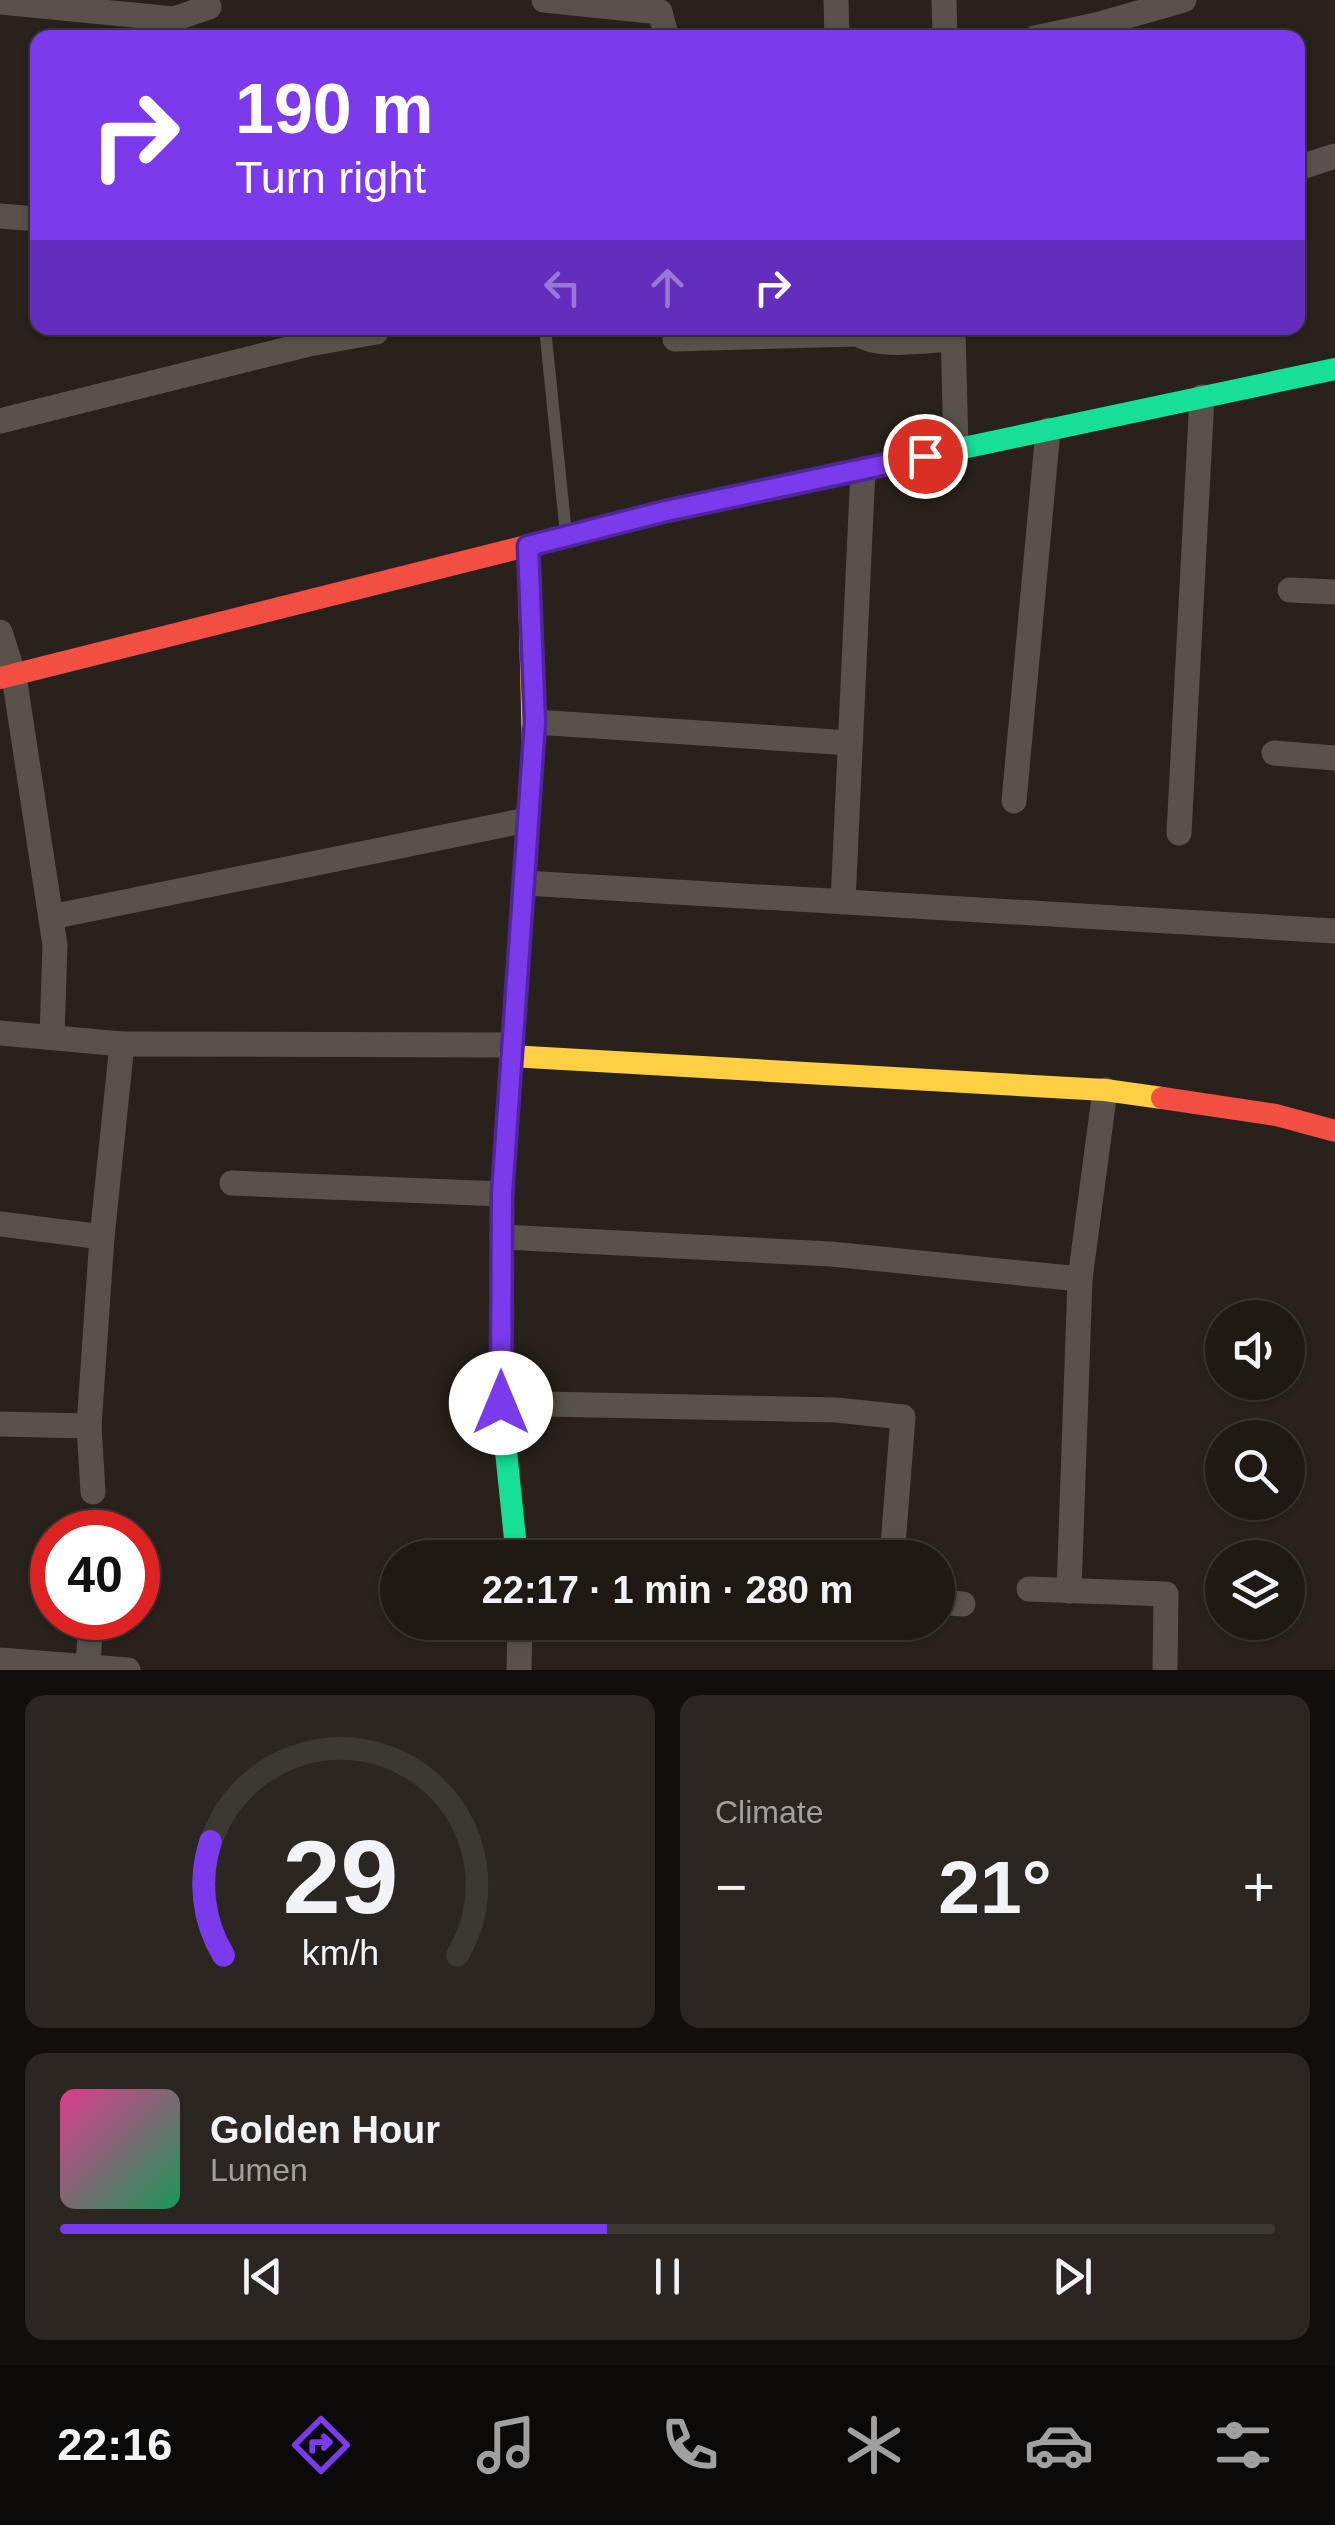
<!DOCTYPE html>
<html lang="en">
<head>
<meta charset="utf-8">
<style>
  body { margin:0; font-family:Arial,sans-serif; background:#2c2622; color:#f1f3f6; height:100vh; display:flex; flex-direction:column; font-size:38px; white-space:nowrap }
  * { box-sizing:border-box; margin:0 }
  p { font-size:32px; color:#a1a0a0 }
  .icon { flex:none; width:55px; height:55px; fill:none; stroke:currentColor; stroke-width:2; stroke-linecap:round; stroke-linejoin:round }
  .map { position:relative; height:1670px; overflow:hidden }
  .sheet { display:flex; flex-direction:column; gap:25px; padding:25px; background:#110e0b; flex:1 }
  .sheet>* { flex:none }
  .hud { position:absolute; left:30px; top:30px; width:1275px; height:305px; border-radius:20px; box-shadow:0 2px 8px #0004,0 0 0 2px #3c3834; background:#7c3aed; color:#fff; overflow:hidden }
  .controls { position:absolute; left:1205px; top:1300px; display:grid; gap:20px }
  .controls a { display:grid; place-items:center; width:100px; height:100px; border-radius:50%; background:#1f1914; box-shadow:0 2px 8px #0004,0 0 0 2px #3c3834; font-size:50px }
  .speed { position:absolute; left:30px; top:1510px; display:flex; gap:20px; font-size:50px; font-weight:700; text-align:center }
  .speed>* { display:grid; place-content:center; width:130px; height:130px; border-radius:50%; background:#1f1914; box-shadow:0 2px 8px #0004,0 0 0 2px #3c3834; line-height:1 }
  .speed .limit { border:15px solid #d22; background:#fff; color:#111 }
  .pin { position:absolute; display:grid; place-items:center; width:85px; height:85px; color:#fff; margin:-42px; border:5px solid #fff; border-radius:50%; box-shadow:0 2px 10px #0007 }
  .me { position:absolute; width:110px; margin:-55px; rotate:0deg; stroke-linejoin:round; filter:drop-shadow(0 0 8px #0008) }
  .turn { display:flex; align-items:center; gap:35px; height:210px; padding:0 40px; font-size:45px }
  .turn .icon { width:130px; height:130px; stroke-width:2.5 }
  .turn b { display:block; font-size:70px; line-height:85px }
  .lanes { display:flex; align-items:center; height:95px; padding:0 40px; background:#0003; justify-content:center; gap:50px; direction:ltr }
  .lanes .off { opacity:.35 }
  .big { font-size:75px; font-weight:800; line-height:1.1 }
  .sheet .card { flex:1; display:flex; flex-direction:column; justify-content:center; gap:15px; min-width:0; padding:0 35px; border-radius:20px; background:#2c2622 }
  .sheet .dial { align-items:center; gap:0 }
  .dial svg { height:260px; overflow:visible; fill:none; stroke:#3c3834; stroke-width:7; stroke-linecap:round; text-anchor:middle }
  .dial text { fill:#f1f3f6; stroke:none }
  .song { display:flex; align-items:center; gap:30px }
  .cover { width:120px; height:120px; border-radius:15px; background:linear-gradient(135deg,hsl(330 70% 55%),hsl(150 70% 35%)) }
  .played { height:10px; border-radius:5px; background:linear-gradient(90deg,#7c3aed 45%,#3c3834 45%) }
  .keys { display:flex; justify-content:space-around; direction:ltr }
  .heat { display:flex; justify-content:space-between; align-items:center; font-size:55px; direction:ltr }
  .sheet .tiles { flex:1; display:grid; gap:25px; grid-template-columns:1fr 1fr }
  .card:last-child { grid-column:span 2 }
  .trip { position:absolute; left:380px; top:1540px; width:575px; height:100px; border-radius:50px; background:#1f1914; box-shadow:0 2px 8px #0004,0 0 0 2px #3c3834; font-weight:800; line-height:100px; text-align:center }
  .tabs { display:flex; height:160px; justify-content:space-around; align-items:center; background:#0c0a08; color:#a1a0a0 }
  .tabs .icon { width:70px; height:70px }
  .tabs .on { color:#7c3aed }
  .tabs b { font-size:45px; color:#f1f3f6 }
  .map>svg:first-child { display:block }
</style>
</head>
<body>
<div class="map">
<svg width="1335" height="1670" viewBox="0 0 1335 1670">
  <rect width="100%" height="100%" fill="#29211b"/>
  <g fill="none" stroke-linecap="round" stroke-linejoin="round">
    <path stroke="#58524a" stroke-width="12" d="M545 328 566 534"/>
    <g stroke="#58524a" stroke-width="25">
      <path d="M544 0 660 12 667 38"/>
      <path d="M836 0 837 38"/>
      <path d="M944 0 945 38"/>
      <path d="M0 2 174 19 209 7"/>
      <path d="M1035 38 1096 25 1184 0"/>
      <path d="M1298 168 1335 156"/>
      <path d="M0 216 38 219"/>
      <path d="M852 328C867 351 927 340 953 339"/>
      <path d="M953 328 956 449"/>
      <path d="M675 339 856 334"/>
      <path d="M0 421 309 344 376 332"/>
      <path d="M1290 590 1335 592"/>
      <path d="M0 632 14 676 55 945 52 1036"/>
      <path d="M535 722 850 743"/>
      <path d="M1274 753 1335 758"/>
      <path d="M1014 801 1048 430"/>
      <path d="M1179 833 1202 397"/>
      <path d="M525 883 1335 931"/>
      <path d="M843 902 863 469"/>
      <path d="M51 917 527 820"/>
      <path d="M0 1033 122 1044 102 1237 0 1224"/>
      <path d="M122 1044 511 1045"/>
      <path d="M232 1183 502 1194"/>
      <path d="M502 1237 831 1254 1080 1279"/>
      <path d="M501 1403 836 1410 903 1417 892 1558"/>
      <path d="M0 1424 89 1426 102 1237"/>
      <path d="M89 1426 93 1492"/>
      <path d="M1029 1589 1166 1594 1165 1670"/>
      <path d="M1069 1591 1080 1279 1105 1090"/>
      <path d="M938 1602 963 1604"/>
      <path d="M0 1660 128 1670"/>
      <path d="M88 1666 91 1618"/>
      <path d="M519 1670 520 1622"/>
    </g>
    <g stroke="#16e098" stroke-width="22">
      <path d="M841 474 1335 369"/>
      <path d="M517 1558 501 1403 502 1194 533 747"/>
    </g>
    <g stroke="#ffcf43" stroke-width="22">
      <path d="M528 546 533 747"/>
      <path d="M510 1056 1105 1090 1162 1098"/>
    </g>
    <g stroke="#f24e42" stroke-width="22">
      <path d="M0 678 666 511 841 474"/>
      <path d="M1162 1098 1276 1115 1335 1131"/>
    </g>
  </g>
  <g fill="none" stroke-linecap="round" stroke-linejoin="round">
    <defs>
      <path id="route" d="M501 1403 502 1194 535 722 528 546 666 511 925 456"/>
    </defs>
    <use href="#route" stroke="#51269a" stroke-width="25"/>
    <use href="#route" stroke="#7c3aed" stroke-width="18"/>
  </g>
</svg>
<div class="controls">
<a><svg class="icon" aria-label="sound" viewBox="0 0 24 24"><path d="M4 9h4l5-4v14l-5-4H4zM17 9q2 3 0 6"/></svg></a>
<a><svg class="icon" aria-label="search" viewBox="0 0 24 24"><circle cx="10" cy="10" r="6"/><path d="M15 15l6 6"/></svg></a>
<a><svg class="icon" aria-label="layers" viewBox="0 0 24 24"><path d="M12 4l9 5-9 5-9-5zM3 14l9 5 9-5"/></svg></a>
</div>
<div class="speed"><div class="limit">40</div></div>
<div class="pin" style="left:925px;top:456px;background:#d93025"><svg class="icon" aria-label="arrive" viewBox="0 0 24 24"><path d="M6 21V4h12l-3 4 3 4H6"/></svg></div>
<svg class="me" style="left:501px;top:1403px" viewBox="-20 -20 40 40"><circle r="19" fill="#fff"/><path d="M0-13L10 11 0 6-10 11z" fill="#7c3aed"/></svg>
<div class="trip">22:17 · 1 min · 280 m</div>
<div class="hud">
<div class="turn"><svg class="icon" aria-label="right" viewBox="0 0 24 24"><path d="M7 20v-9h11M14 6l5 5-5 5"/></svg><div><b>190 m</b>Turn right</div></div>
<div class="lanes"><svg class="icon off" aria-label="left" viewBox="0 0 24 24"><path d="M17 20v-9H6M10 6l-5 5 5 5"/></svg><svg class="icon off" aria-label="ahead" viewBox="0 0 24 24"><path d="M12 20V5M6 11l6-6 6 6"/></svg><svg class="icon" aria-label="right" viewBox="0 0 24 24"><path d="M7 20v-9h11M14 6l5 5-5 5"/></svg></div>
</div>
</div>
<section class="sheet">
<div class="tiles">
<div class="card dial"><svg viewBox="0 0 100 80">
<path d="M14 69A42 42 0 1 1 86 69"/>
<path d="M14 69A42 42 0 0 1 10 34" stroke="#7c3aed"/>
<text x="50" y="56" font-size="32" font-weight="700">29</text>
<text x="50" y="72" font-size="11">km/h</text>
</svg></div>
<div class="card"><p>Climate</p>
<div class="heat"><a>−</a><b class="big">21°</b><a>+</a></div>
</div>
<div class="card">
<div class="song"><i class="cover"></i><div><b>Golden Hour</b><p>Lumen</p></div></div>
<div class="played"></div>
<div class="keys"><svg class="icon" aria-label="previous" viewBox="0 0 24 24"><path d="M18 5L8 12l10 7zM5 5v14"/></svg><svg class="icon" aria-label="pause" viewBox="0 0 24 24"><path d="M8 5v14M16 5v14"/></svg><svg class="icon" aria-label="next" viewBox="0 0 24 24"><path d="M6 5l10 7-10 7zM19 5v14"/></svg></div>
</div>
</div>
</section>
<nav class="tabs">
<b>22:16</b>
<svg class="icon on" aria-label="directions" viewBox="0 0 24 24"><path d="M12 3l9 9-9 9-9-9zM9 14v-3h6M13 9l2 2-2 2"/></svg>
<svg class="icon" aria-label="music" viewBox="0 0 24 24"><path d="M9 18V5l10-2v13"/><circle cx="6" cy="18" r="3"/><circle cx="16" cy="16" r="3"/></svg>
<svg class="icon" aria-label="phone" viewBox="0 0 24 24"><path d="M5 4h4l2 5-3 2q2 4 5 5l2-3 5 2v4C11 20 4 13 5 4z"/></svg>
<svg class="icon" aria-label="climate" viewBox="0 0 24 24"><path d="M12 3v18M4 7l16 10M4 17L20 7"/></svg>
<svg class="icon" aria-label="car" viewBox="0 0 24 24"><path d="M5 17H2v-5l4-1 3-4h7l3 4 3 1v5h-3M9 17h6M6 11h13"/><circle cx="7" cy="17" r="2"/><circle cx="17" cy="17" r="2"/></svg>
<svg class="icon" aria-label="filters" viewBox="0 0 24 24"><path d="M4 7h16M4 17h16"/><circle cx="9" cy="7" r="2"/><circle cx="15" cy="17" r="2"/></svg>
</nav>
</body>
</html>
